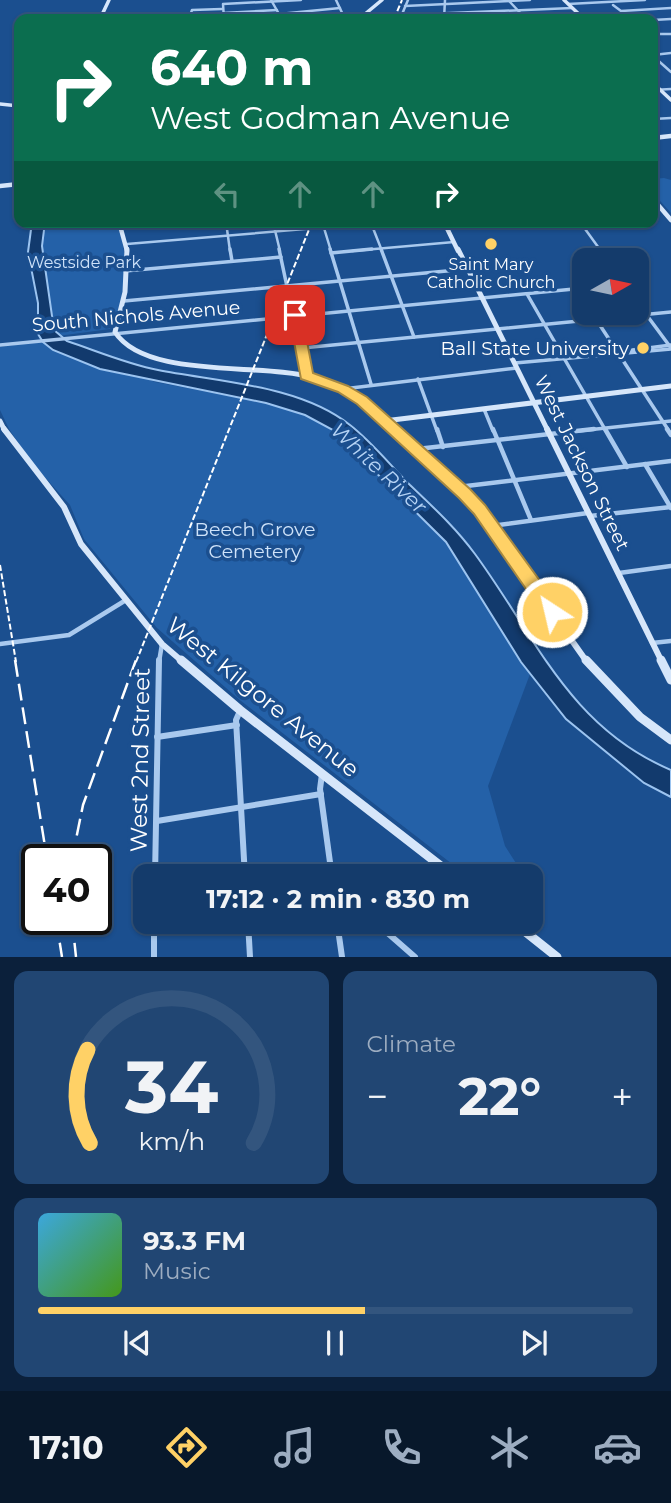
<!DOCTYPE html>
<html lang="en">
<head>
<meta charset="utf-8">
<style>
  body { margin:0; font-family:Montserrat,sans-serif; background:#214673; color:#f1f3f6; height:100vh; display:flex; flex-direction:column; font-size:26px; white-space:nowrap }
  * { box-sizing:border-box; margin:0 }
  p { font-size:23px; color:#9dadc1 }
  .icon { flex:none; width:38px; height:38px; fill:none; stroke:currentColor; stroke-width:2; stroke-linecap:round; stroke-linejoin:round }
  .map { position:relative; height:957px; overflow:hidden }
  .panel { display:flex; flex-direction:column; gap:14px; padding:14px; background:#0b203b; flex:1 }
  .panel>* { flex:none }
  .guide { position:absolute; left:14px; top:14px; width:644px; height:214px; border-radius:14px; box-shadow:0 2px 5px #0004,0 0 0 2px #33557e; background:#0b6e4f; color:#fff; overflow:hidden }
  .needle { width:46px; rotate:81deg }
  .fabs { position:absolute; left:572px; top:248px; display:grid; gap:14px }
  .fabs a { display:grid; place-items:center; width:77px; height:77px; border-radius:14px; background:#143b6b; box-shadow:0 2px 5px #0004,0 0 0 2px #33557e; font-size:35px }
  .speed { position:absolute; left:21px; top:844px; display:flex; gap:14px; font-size:35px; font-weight:700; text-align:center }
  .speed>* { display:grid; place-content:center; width:91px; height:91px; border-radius:50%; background:#143b6b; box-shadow:0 2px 5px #0004,0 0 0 2px #33557e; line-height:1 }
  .speed .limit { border:4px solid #111; border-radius:10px; background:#fff; color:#111 }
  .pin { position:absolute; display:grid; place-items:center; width:60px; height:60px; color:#fff; margin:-30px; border-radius:14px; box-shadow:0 4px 10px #0006 }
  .me { position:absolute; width:77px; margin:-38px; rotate:325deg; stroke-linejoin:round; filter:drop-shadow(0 0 5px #0008) }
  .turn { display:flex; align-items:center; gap:24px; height:147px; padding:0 21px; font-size:32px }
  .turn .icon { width:91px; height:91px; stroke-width:2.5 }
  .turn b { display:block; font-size:49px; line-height:60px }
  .lanes { display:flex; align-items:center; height:66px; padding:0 21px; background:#0003; justify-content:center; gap:35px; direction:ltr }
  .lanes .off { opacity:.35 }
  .big { font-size:52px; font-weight:700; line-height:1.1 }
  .panel .widget { flex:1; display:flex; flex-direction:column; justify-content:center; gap:10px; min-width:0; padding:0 24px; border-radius:14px; background:#214673 }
  .panel .dial { align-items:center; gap:0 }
  .dial svg { height:182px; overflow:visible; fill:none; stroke:#33557e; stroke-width:7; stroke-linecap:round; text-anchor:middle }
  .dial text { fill:#f1f3f6; stroke:none }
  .song { display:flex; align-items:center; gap:21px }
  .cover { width:84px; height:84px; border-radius:10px; background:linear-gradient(135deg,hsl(200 70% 55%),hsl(100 70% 35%)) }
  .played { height:7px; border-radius:4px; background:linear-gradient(90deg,#ffd166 55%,#33557e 55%) }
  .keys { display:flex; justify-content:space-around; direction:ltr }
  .heat { display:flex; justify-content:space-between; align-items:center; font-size:38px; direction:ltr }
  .panel .tiles { flex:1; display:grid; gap:14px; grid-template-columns:1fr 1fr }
  .widget:last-child { grid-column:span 2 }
  .trip { position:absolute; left:133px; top:864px; width:410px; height:70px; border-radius:14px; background:#143b6b; box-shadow:0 2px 5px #0004,0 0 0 2px #33557e; font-weight:700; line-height:70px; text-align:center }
  .tabs { display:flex; height:112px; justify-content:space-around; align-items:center; background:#08182b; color:#9dadc1 }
  .tabs .icon { width:49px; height:49px }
  .tabs .active { color:#ffd166 }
  .tabs b { font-size:32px; color:#f1f3f6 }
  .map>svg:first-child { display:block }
</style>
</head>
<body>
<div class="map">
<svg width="671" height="957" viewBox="0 0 671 957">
  <rect width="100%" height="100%" fill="#1b4f8f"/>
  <g fill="#2461a8">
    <path d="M664 178 671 180V213L653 193V179Z"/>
    <path d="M45 222H116C130 252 127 300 110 329L58 336 54 330 42 246Z"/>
    <path d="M41 341 155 382 266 403 305 415 333 430 446 542 530 674 488 786 505 846 525 877H469L241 701 157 628 84 539 70 505 32 463 9 429 0 410V347Z"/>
  </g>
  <path fill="#123a6d" stroke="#9cc4f0" stroke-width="2" d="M32 222H45L42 246 54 330 67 341C97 351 127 364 158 370 219 382 300 385 350 425 372 442 390 465 410 485 433 507 456 528 475 554 536 637 569 727 671 770V797L644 783 566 719 521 662 446 542 333 430 305 415 266 403 100 369 53 350 43 342 38 334V303L28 252Z"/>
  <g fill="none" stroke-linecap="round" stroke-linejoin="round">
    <g stroke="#a9c9ee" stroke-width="2.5">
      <path d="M271 0 279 14 271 19"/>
      <path d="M336 0 345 19"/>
      <path d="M510 2 526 19"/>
      <path d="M568 4 645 0"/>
      <path d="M613 5 621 11 671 8"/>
      <path d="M405 6 530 0"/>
      <path d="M223 13 277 10"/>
      <path d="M305 13 313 19"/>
      <path d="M279 14 340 8"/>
      <path d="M402 15 572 8"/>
      <path d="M189 19 192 10 222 9"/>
      <path d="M224 19 223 4 301 0"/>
      <path d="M400 19 408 0"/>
      <path d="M444 19 445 0"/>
      <path d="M553 19 582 17"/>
      <path d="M653 20 671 19"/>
      <path d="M653 34H671"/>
      <path d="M653 55 671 53"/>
      <path d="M653 56 671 72"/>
      <path d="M653 90 671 89"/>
      <path d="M653 119 671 118"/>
      <path d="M226 222 230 251"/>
      <path d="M273 222 280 251"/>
      <path d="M580 222 601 251"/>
      <path d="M371 223 382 251"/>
      <path d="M324 228 331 251"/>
      <path d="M127 244 389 222"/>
      <path d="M352 251 454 242"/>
    </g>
    <g stroke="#a9c9ee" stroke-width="3.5">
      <path d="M230 249 232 261"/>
      <path d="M279 249 306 376"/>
      <path d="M330 249 371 384"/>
      <path d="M381 249 414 337"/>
      <path d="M600 249 608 261"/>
      <path d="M331 253 372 249"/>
      <path d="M125 271 281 257"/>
      <path d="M576 288 584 302"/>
      <path d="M527 294 606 431"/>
      <path d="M124 301 468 269"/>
      <path d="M637 302 671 348"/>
      <path d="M592 313 669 431"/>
      <path d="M0 345 584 288"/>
      <path d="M302 348 671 312"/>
      <path d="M617 352 671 345"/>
      <path d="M515 363 671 349"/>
      <path d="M418 379 437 431"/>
      <path d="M343 389 517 368"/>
      <path d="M484 409 493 431"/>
      <path d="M578 431 671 421"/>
    </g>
    <g stroke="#a9c9ee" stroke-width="4.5">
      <path d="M437 429 443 447"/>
      <path d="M493 429 531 520"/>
      <path d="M605 429 627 467"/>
      <path d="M667 429 671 435"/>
      <path d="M417 449 594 429"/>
      <path d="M645 464 671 508"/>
      <path d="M458 487 671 461"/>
      <path d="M590 516 671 507"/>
      <path d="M491 526 588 513"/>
      <path d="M619 573 671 566"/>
      <path d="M652 643 671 641"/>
      <path d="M0 644 69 635 126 600"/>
      <path d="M159 662 162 644"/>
    </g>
    <g stroke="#a9c9ee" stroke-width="6">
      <path d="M240 711 236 720 245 877"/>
      <path d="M157 737 237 725"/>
      <path d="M322 774 320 789 332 877"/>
      <path d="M157 821 321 794"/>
      <path d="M155 877 159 660"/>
      <path d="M154 922V957"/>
      <path d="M248 922 250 957"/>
      <path d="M337 922 342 957"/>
      <path d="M375 922 415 957"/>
    </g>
    <g stroke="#d6e6fa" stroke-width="3.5">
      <path d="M564 0 584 19"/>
      <path d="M100 19 109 0"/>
      <path d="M359 19 382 0"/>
      <path d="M653 83 671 100"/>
      <path d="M0 104 19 106"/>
    </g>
    <g stroke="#d6e6fa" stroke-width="4.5">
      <path d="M653 138 671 136"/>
      <path d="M0 186 19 184"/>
      <path d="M653 199 671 220"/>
      <path d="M119 222 127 251"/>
      <path d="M444 222 458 251"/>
    </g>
    <g stroke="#d6e6fa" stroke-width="5">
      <path d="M127 249 125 292 115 332C146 380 263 362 315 378 348 388 372 408 396 431"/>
      <path d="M458 249 548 431"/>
      <path d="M0 421 5 431"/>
      <path d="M384 421 671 386"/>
    </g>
    <g stroke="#d6e6fa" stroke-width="6">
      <path d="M4 429 64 507 81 544 162 644 183 662"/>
      <path d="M394 429 479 509 587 662"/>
      <path d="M547 429 662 662"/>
    </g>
    <g stroke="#d6e6fa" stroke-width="9">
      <path d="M181 660 240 710 455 877"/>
      <path d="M586 660 640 717 671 740"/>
      <path d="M661 660 671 680"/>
      <path d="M513 922 557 957"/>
    </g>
    <g stroke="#fff" stroke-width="2" stroke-dasharray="6 2.5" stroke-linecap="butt">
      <path d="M394 19 402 0"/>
      <path d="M0 565 16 662"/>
      <path d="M136 662 312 222"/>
    </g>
    <g stroke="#fff" stroke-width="2.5" stroke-dasharray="17 7" stroke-linecap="butt">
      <path d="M15 660 47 859"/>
      <path d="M72 859 83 805 136 660"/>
      <path d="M56 919 62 957"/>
      <path d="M72 919 76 957"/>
    </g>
  </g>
  <path fill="#ffd166" stroke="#a68842" stroke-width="2" d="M295 311 302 315 313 373 348 386 367 397 470 489 485 505 559 607 562 612 559 618 552 620 546 618 474 514 459 498 357 404 338 392 301 379 289 315Z"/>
  <g fill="#ffd166" stroke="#1b4f8f" stroke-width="2.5">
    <circle cx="491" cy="244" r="7"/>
    <circle cx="643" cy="348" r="7"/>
  </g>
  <g text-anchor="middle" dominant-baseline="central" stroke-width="7" stroke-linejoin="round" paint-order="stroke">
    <g font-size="16" fill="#cfe3fa" stroke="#1b4f8f">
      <text x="84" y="262">Westside Park</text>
    </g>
    <g font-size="16" fill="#fff" stroke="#1b4f8f">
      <text x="491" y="264">Saint Mary<tspan x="491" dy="18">Catholic Church</tspan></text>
    </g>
    <g font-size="19" fill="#fff" stroke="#1b4f8f">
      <text transform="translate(136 316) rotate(-5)">South Nichols Avenue</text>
      <text transform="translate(582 463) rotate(64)">West Jackson Street</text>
    </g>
    <g font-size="19" fill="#fff" stroke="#1b4f8f" text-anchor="end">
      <text x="629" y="348">Ball State University</text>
    </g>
    <g font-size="19" fill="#cfe3fa" stroke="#1b4f8f">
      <text x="255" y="529">Beech Grove<tspan x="255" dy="22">Cemetery</tspan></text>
    </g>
    <g font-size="21" font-style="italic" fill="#b5d3f5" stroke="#1b4f8f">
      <text transform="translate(379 468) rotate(43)">White River</text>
    </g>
    <g font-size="23" fill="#fff" stroke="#1b4f8f">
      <text transform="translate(263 697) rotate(39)">West Kilgore Avenue</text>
      <text transform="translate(140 760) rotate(-89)">West 2nd Street</text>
    </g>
  </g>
</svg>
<div class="fabs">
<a><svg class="needle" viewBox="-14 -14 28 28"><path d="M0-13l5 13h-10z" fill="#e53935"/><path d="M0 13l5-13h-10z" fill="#9dadc1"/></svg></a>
</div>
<div class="speed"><div class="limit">40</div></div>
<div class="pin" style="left:295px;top:315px;background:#d93025"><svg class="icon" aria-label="arrive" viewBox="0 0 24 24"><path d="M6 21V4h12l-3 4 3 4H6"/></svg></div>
<svg class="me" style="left:552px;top:612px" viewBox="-20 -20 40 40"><circle r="17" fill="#ffd166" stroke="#fff" stroke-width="3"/><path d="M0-11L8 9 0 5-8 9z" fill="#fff"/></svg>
<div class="trip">17:12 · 2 min · 830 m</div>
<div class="guide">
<div class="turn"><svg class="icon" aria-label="right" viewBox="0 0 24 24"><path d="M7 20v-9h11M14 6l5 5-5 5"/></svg><div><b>640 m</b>West Godman Avenue</div></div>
<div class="lanes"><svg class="icon off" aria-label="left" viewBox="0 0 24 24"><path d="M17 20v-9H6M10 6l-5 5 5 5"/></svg><svg class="icon off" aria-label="ahead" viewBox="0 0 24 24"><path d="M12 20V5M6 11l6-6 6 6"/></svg><svg class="icon off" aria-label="ahead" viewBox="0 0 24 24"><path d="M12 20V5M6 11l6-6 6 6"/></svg><svg class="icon" aria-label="right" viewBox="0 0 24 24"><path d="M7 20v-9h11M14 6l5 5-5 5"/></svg></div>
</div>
</div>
<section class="panel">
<div class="tiles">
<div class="widget dial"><svg viewBox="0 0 100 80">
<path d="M14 69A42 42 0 1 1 86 69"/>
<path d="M14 69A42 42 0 0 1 13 28" stroke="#ffd166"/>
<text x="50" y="56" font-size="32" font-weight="700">34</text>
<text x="50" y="72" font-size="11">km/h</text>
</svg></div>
<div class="widget"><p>Climate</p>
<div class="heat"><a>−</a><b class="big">22°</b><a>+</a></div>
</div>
<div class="widget">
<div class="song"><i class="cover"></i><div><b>93.3 FM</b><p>Music</p></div></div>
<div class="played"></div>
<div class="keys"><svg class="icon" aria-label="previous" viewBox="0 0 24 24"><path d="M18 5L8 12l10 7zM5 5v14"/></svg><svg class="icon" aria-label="pause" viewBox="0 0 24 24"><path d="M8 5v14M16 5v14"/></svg><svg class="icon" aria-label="next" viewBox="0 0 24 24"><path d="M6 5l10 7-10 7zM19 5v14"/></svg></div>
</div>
</div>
</section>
<nav class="tabs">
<b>17:10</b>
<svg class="icon active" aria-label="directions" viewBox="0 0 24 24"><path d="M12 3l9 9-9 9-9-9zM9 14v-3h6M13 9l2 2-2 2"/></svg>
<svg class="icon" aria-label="music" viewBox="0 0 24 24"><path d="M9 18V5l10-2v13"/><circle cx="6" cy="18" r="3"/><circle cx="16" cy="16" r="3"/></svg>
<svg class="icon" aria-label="phone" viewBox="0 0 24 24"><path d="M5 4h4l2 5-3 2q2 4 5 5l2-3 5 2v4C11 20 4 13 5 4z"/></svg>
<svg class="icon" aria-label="climate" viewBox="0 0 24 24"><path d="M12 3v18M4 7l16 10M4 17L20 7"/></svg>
<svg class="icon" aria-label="car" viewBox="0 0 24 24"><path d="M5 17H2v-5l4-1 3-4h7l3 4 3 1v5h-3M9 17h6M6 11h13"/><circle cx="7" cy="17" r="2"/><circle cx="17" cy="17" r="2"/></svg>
</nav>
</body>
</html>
